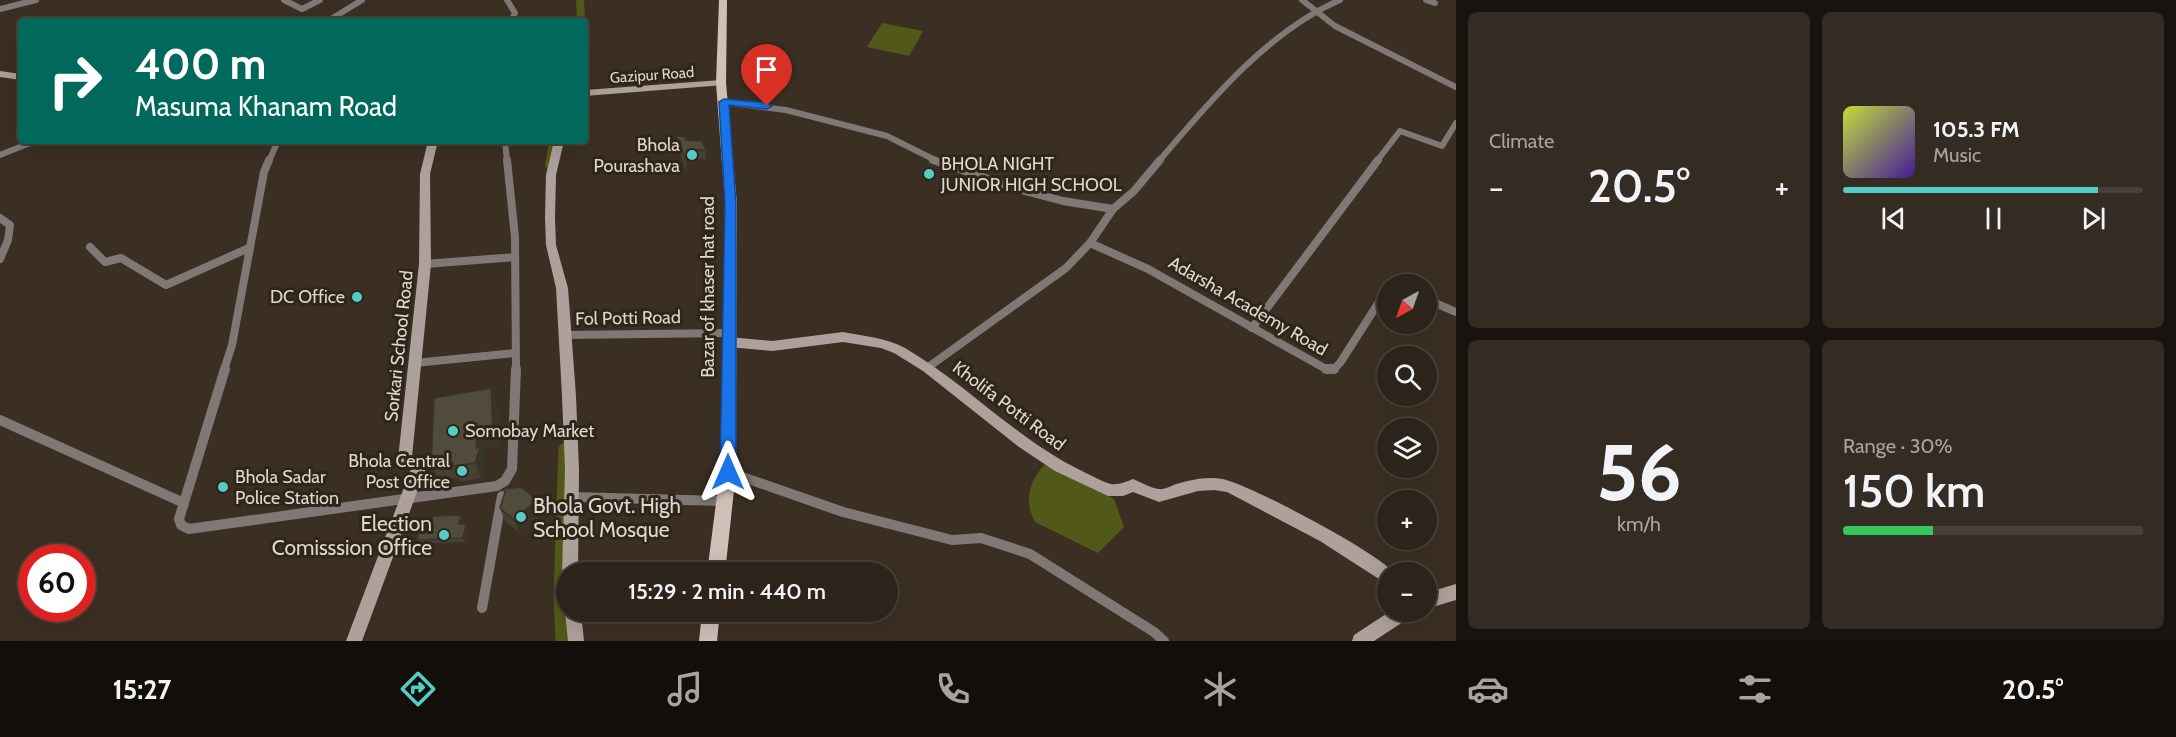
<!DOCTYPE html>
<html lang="en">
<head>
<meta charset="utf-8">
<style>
  body { margin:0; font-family:Cabin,sans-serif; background:#342b23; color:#f1f3f6; height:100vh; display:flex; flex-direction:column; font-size:22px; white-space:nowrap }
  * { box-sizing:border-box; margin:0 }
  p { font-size:20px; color:#a6a4a2 }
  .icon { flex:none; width:33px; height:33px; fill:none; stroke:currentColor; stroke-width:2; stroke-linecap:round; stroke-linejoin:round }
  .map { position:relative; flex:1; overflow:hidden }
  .sheet { display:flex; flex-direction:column; gap:12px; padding:12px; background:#18130e; width:720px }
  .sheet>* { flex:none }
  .guide { position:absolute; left:18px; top:18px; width:570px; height:126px; border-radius:6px; box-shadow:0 6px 24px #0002,0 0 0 2px #484039; background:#00695c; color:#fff; overflow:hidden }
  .needle { width:39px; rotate:220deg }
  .tools { position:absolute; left:1377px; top:274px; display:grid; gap:12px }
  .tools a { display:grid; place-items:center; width:60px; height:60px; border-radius:50%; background:#2c231a; box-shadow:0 6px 24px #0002,0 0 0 2px #484039; font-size:30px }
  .speed { position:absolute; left:18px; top:544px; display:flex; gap:12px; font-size:30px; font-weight:700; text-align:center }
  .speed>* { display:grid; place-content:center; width:78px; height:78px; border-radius:50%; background:#2c231a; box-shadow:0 6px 24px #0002,0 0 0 2px #484039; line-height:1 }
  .speed .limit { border:9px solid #d22; background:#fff; color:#111 }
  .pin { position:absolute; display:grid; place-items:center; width:51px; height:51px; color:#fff; margin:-62px -26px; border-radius:50% 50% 50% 0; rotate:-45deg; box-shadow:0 0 6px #0007 }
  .pin .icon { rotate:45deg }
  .me { position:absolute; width:66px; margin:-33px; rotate:0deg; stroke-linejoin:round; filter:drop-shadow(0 0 4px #0008) }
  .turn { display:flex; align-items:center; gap:21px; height:126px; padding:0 18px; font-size:27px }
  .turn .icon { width:78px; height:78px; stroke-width:2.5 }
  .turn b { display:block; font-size:42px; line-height:51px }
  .big { font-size:45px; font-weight:600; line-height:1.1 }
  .sheet .card { flex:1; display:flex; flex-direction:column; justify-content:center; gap:9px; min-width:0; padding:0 21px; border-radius:9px; background:#342b23 }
  .sheet .dial { align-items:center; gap:0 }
  .dial b { font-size:78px; line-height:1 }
  .song { display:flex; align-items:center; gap:18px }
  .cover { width:72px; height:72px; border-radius:9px; background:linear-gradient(135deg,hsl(70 70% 55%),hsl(260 70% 35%)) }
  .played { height:6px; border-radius:3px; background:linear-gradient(90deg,#54cdc7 85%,#484039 85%) }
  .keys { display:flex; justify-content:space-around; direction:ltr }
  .heat { display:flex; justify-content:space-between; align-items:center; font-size:33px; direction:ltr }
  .charge { height:9px; border-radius:4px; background:linear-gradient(90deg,#34c759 30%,#484039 0) }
  .sheet .tiles { flex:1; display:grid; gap:12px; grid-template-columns:repeat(2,1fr) }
  .trip { position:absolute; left:556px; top:562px; width:342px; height:60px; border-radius:30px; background:#2c231a; box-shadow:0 6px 24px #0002,0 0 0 2px #484039; font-weight:600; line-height:60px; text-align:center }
  .tabs { display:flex; height:96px; justify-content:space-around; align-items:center; background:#120e0a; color:#a6a4a2 }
  .tabs .icon { width:42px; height:42px }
  .tabs .current { color:#54cdc7 }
  .tabs b { font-size:27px; color:#f1f3f6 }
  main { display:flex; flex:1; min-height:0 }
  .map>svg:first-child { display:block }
</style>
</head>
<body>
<main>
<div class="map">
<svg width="1456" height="641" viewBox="0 0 1456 641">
  <rect width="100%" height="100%" fill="#3b2f23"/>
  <g fill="#525918">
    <path d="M882 23 923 31 909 56 867 47Z"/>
    <path d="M1046 463 1114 499 1124 527 1098 553 1035 522C1023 500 1030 480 1046 463Z"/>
  </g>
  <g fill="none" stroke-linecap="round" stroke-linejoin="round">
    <g stroke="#525918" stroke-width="8">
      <path d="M580 0 581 21"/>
      <path d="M550 161 553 141"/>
    </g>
    <path stroke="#525918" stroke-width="10" d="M550 165 551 160"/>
    <path stroke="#525918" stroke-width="13" d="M562 641 560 596 565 449"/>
    <g stroke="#817875" stroke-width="6">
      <path d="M284 0 302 9 320 0"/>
      <path d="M507 0 515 13 511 21"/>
      <path d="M1302 0 1335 26 1456 87"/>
      <path d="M1426 0 1435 3"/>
      <path d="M0 9 36 0"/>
      <path d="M328 21 362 0"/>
      <path d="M724 102 786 110 887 136 937 161"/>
      <path d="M505 141 507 161"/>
      <path d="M0 155 35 141"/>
      <path d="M269 161 278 141"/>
      <path d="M1159 161C1209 102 1268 31 1340 0"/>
      <path d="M1377 161 1400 131 1442 146 1456 123"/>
    </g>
    <g stroke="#817875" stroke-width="8">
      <path d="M507 160 515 237 516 370"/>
      <path d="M933 160 1017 189 1063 201 1113 209"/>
      <path d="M0 218 10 225 8 240 0 259"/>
      <path d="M1090 243 1148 269 1326 369H1334L1340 363 1388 288"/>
      <path d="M90 247 105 262 121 258 166 285 249 248"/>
      <path d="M425 264 515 257"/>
      <path d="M1426 299 1456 312"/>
      <path d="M1252 328 1378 160"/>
      <path d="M564 335 729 333"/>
      <path d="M415 363 515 353"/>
      <path d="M927 368 1066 268 1090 243 1113 209 1134 191 1160 160"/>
      <path d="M224 370 232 345 264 172 269 160"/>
    </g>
    <g stroke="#817875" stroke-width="10">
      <path d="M225 369 179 519 181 525 189 529 497 486 505 481 512 469 516 369"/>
      <path d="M1326 369H1334"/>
      <path d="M0 420 184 503"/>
      <path d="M728 472 843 512 952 540 981 538 1030 554 1154 632 1164 641"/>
      <path d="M571 497 724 501"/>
      <path d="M482 608 502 496"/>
    </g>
    <g fill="#aea09b" fill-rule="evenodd">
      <path d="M0 71 21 74V80L0 77Z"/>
      <path d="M721 80 724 81V85L585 96V90Z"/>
      <path d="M428 141H438L430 174 431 264 412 457 425 461 427 465 362 641H346L411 469 402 466 398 459 419 264 420 174Z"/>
      <path d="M554 141H564L556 175 555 218 556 245 568 288 576 396 579 470 578 573H567V579L562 573 565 470 562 396 556 288 546 245 545 218 546 175Z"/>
      <path d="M843 332C864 336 886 338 905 348 967 384 1017 440 1082 471 1091 475 1102 482 1111 484 1120 485 1125 482 1133 479 1141 482 1150 488 1159 489 1164 490 1171 486 1176 484 1191 480 1206 476 1222 479 1247 483 1379 553 1394 573H1388V583L1382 581 1320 541 1227 492 1214 490 1198 491 1159 502 1133 492 1123 496H1108L1055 471 1019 447 923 371 894 353 881 348 843 342 772 351 729 347 725 345 723 342 725 339 729 337 772 341Z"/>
      <path d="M1456 584V600L1426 609V593Z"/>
      <path d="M567 607V612H581L584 641H568L565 612Z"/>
      <path d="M1389 612H1411L1409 618 1374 641H1352L1354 635Z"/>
    </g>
    <g fill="#d1bfb9" fill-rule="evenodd">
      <path d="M719 0H727L726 83 737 204 736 472 725 573H707L720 472 725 204 716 83Z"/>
      <path d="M702 612H720L717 641H699Z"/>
    </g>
  </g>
  <g fill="#464033">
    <path d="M676 136 706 150V159H688V169L686 170 677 145Z"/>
    <path d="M491 388 497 405 499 446 483 449V455L486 463 481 478 460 482 458 478 439 481 431 465Z"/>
    <path d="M500 508 541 512 519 533 505 521Z"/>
    <path d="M461 515 463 519 462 524H466L468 528 465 542 419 544 417 540 431 523Z"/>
  </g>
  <g fill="#393429">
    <path d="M688 160V169L686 170V161Z"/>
    <path d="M491 388 497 405 499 446 483 449V455L486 463 481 478 475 463 477 433Z"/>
    <path d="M537 500 541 512 519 533 514 520Z"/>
    <path d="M461 515 463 519 461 528 459 524Z"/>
    <path d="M466 524 468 528 465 542 463 538Z"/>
  </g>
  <g fill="#514b3b" stroke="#393429" stroke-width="1.5">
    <path d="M676 136 686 137V140L702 141 706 150H687L688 160 686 161Z"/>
    <path d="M491 388 493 430 477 433 476 448 480 447 475 463 453 466V462L431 465 434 398Z"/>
    <path d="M521 487 537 500 514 520 500 508 505 492 503 489Z"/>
    <path d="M461 515 459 524H466L463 538 417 540 421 524 431 523 433 516Z"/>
  </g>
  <path fill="#1a73e8" stroke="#114b97" stroke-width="1.5" d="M724 99 767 103 772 106 767 109 729 105 736 204V472L733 477 728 479 722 477 720 472 725 204 719 102Z"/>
  <g fill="#54cdc7" stroke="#302519" stroke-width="2">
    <circle cx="692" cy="155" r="6"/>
    <circle cx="929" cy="174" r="6"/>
    <circle cx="357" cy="297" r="6"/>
    <circle cx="453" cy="431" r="6"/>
    <circle cx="462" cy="471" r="6"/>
    <circle cx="223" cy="487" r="6"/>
    <circle cx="521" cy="517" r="6"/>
    <circle cx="444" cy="535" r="6"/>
  </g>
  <g text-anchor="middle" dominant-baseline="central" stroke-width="6" stroke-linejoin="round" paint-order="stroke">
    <g font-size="15" fill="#dfd7cf" stroke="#302519">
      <text transform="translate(652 75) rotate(-4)">Gazipur Road</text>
    </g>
    <g font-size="18" fill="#dfd7cf" stroke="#302519" text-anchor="end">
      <text x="680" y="145">Bhola<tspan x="680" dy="21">Pourashava</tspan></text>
      <text x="941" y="164" text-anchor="start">BHOLA NIGHT<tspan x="941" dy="21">JUNIOR HIGH SCHOOL</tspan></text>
      <text x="345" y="297">DC Office</text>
      <text x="465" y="431" text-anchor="start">Somobay Market</text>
      <text x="450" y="461">Bhola Central<tspan x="450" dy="21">Post Office</tspan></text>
      <text x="235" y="477" text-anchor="start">Bhola Sadar<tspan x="235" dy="21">Police Station</tspan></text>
    </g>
    <g font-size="18" fill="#dfd7cf" stroke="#302519">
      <text transform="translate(708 287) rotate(-90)">Bazar of khaser hat road</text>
      <text transform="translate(1248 306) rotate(30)">Adarsha Academy Road</text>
      <text transform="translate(628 318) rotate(-1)">Fol Potti Road</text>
      <text transform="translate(399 346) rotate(-84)">Sorkari School Road</text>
      <text transform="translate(1009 406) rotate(37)">Kholifa Potti Road</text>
    </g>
    <g font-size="21" fill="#dfd7cf" stroke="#302519" text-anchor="start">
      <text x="533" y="505">Bhola Govt. High<tspan x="533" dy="24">School Mosque</tspan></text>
      <text x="432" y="523" text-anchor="end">Election<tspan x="432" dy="24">Comisssion Office</tspan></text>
    </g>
  </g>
</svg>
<div class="tools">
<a><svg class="needle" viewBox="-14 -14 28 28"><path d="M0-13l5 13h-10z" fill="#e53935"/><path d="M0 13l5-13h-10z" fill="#a6a4a2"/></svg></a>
<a><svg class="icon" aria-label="search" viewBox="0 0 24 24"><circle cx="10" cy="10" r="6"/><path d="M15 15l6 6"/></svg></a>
<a><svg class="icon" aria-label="layers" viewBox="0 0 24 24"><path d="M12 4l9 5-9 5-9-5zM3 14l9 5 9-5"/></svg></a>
<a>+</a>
<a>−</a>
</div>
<div class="speed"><div class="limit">60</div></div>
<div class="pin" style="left:767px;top:106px;background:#d93025"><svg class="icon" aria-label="arrive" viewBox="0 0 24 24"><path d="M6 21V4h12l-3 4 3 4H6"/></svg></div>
<svg class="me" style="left:728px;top:472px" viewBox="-20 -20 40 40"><path d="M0-17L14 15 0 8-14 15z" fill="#1a73e8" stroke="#fff" stroke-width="4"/></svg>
<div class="trip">15:29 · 2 min · 440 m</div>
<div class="guide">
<div class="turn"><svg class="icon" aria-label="right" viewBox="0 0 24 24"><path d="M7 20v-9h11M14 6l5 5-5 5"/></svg><div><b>400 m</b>Masuma Khanam Road</div></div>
</div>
</div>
<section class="sheet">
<div class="tiles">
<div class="card"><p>Climate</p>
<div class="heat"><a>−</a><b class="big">20.5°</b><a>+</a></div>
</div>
<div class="card">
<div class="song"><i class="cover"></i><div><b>105.3 FM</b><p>Music</p></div></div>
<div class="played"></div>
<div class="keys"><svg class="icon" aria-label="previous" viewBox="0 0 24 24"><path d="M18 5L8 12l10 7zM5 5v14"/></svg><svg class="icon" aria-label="pause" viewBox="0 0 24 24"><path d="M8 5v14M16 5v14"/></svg><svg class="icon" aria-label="next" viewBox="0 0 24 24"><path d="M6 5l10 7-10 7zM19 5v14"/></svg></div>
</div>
<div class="card dial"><b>56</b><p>km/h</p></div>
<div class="card"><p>Range · 30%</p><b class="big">150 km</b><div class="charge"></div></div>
</div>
</section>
</main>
<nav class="tabs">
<b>15:27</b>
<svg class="icon current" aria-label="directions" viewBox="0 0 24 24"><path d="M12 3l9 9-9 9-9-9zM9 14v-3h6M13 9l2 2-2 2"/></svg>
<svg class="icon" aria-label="music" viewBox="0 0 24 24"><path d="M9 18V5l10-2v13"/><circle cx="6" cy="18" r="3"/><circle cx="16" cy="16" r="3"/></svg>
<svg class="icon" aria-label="phone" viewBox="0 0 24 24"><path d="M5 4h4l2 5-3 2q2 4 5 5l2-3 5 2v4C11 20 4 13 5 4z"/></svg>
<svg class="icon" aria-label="climate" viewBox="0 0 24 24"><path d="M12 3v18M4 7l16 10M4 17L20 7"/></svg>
<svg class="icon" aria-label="car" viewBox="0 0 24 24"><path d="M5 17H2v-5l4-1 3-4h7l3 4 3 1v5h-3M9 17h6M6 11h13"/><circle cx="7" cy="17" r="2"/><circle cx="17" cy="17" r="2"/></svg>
<svg class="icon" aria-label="filters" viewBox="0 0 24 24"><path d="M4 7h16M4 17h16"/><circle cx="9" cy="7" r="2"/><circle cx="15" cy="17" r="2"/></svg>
<b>20.5°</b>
</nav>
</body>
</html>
